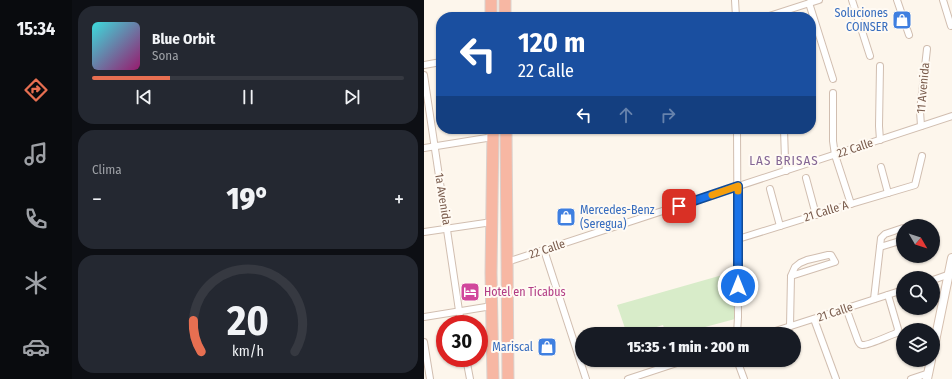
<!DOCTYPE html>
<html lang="es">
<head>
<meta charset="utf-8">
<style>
  body { margin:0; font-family:"Fira Sans Condensed",sans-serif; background:#242831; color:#f1f3f6; height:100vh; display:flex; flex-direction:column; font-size:15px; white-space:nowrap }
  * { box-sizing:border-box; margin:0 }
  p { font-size:13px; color:#9ea1a6 }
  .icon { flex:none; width:22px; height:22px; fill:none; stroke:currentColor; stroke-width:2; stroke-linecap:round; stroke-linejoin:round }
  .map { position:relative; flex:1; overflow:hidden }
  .sheet { display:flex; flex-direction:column; gap:6px; padding:6px; background:#0d0f14; width:352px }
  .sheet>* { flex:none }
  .guide { position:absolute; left:12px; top:12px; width:380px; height:122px; border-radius:16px; box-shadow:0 1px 3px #0004; background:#1a4fa0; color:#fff; overflow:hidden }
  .needle { width:26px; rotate:129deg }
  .fabs { position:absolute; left:472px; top:219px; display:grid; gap:8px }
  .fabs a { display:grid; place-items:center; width:44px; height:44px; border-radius:50%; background:#171b24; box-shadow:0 1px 3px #0004; font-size:20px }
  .speed { position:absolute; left:12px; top:315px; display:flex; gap:8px; font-size:20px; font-weight:700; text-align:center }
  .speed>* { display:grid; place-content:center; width:52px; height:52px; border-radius:50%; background:#171b24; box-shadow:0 1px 3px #0004; line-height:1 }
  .speed .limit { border:6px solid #d22; background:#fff; color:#111 }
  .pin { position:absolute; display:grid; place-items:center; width:34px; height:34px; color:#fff; margin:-17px; border-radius:8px; box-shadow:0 2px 6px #0006 }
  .me { position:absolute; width:44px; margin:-22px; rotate:0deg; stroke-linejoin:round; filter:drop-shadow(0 0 3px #0008) }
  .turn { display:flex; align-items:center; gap:14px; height:84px; padding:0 16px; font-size:18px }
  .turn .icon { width:52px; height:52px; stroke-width:2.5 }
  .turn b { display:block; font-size:28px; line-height:34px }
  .lanes { display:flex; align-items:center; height:38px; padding:0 16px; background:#0003; justify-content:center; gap:20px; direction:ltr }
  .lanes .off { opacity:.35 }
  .big { font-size:30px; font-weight:800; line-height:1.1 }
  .sheet .card { flex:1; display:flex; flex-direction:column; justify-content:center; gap:6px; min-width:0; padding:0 14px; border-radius:16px; background:#242831 }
  .sheet .dial { align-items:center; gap:0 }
  .dial svg { height:104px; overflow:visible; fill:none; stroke:#363941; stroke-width:7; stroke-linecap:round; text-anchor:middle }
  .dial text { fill:#f1f3f6; stroke:none }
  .song { display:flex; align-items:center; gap:12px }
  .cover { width:48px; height:48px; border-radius:6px; background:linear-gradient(135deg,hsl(180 70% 55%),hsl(320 70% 35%)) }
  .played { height:4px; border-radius:2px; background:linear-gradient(90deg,#e76f51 25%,#363941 25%) }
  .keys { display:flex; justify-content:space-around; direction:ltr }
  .heat { display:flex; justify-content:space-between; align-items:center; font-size:22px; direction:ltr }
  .trip { position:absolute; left:151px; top:327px; width:226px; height:40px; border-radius:20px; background:#171b24; box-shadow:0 1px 3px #0004; font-weight:800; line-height:40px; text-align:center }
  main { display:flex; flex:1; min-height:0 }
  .menu { display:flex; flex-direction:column; width:72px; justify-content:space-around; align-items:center; background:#090b0e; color:#9ea1a6 }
  .menu .icon { width:28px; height:28px }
  .menu .selected { color:#e76f51 }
  .menu b { font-size:18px; color:#f1f3f6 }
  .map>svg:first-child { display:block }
</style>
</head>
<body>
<main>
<nav class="menu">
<b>15:34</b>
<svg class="icon selected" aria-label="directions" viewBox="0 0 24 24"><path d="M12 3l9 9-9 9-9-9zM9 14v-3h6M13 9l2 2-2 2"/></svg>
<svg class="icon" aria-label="music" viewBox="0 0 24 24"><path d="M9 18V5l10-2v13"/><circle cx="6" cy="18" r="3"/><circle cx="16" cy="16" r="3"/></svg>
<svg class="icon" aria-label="phone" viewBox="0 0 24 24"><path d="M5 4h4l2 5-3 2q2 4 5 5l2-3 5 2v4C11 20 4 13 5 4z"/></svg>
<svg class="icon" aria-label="climate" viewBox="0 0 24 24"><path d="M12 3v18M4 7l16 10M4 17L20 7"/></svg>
<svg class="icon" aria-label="car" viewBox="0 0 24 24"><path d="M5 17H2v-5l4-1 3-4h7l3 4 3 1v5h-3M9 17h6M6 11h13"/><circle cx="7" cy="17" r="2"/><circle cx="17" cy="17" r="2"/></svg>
</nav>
<section class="sheet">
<div class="card">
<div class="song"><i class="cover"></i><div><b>Blue Orbit</b><p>Sona</p></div></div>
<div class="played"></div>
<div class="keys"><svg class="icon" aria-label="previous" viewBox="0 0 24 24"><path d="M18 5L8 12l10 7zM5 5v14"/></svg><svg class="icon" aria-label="pause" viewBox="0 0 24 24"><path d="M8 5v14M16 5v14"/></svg><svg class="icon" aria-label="next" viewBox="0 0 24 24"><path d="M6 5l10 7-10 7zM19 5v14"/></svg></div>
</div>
<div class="card"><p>Clima</p>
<div class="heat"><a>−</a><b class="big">19°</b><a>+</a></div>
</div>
<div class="card dial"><svg viewBox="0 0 100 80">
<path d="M14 69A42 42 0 1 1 86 69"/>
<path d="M14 69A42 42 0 0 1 8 45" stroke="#e76f51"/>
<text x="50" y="56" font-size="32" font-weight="700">20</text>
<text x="50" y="72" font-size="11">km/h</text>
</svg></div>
</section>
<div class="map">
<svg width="528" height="379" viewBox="0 0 528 379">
  <rect width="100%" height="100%" fill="#fdf6ec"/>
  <path fill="#d8ecc9" d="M309 272 311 319 255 334H242L239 325 210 334H203L193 305Z"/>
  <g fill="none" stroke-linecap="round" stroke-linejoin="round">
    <defs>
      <g id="street">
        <path d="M311 0 312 17"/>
        <path d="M428 0 446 56"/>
        <path d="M473 0 485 35"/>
        <path d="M519 0 527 26"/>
        <path d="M385 3 409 79"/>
        <path d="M342 17 395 0"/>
        <path d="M0 65 17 62"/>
        <path d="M0 75 37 324"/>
        <path d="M409 93V141L411 155 427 204"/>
        <path d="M497 126 496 111 503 49"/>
        <path d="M360 129 361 160 362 171"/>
        <path d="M456 140 455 126 456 66"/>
        <path d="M0 148 69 137"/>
        <path d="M457 167 464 193"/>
        <path d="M382 178 392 215"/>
        <path d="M346 189 356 226"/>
        <path d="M0 232 68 222"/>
        <path d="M314 239 427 204 491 185 498 156"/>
        <path d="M456 247 479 240"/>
        <path d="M120 250 162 379"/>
        <path d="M83 262 528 116"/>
        <path d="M509 280 526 274"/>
        <path d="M450 299 457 238 461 234 479 228"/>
        <path d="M422 308 434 341C435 343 436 345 438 345 444 346 466 335 473 333L474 329 464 295"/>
        <path d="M0 317 68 306"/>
        <path d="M390 319 412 379"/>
        <path d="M366 326 367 276 371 267 376 263 383 260 404 255H407L411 262 367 276"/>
        <path d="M313 334 314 317 313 129"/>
        <path d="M342 334 479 290"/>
        <path d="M0 342 6 379"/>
        <path d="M42 358 46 379"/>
        <path d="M313 360 320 379"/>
        <path d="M204 379 262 360"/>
        <path d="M487 379 505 373"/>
      </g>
      <g id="secondary">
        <path d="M509 351 528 258"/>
        <path d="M503 379 507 360"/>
      </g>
      <g id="highway">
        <path d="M67 0V17"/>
        <path d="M81 0V17"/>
        <path d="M69 129 67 273 69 379"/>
        <path d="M82 129 84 379"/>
      </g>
    </defs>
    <use href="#street" stroke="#d1beb0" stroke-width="8"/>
    <use href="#secondary" stroke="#d6c0b0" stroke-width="10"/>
    <use href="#highway" stroke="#dad1cd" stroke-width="13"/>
    <use href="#street" stroke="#fff" stroke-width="6"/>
    <use href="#secondary" stroke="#fff" stroke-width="8"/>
    <use href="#highway" stroke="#f7b7a3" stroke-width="11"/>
  </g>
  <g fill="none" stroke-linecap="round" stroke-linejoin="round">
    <defs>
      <path id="route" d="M255 206 314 186V286"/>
    </defs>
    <use href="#route" stroke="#114b97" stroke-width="10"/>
    <use href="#route" stroke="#1a73e8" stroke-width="7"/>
    <path stroke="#f59e0b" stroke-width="7" d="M288 195 314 186V191"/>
  </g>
  <defs>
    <symbol id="shop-square" viewBox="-11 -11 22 22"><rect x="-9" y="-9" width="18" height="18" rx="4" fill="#3f7fe0" stroke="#fffaf3"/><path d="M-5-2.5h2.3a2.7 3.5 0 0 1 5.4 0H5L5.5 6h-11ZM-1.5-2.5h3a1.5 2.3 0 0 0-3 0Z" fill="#fff"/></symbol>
    <symbol id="hotel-square" viewBox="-11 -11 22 22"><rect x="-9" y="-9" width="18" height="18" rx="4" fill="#d1479c" stroke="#fffaf3"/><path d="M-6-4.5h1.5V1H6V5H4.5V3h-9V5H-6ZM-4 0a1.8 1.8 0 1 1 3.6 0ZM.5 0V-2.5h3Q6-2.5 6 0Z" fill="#fff"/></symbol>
  </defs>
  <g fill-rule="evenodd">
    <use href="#shop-square" x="467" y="9" width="22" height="22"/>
    <use href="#shop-square" x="131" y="206" width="22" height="22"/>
    <use href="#hotel-square" x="35" y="281" width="22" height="22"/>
    <use href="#shop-square" x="112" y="336" width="22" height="22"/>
  </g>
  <g text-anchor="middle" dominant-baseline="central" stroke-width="4" stroke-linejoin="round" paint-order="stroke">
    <g font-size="12" fill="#366cbe" stroke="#fffaf3" text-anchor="end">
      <text x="464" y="13">Soluciones<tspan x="464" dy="14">COINSER</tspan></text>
      <text x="156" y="210" text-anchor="start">Mercedes-Benz<tspan x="156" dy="14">(Seregua)</tspan></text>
      <text x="109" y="347">Mariscal</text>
    </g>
    <g font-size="12" fill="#7a5c4d" stroke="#fffaf3">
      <text transform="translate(499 88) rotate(-85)">11 Avenida</text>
      <text transform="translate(431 148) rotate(-18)">22 Calle</text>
      <text transform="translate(19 199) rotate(81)">1a Avenida</text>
      <text transform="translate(402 211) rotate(-17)">21 Calle A</text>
      <text transform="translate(123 249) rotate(-18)">22 Calle</text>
      <text transform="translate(411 312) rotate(-18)">21 Calle</text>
    </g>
    <g font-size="12" fill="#b23c85" stroke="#fffaf3" text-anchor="start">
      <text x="60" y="292">Hotel en Ticabus</text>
    </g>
    <g font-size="13" letter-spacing="1" fill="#846695" stroke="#fffaf3">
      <text x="360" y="160">LAS BRISAS</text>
    </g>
  </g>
</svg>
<div class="fabs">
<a><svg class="needle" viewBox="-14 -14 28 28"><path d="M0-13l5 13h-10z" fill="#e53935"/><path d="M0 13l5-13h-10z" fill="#9ea1a6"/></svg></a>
<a><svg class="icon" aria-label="search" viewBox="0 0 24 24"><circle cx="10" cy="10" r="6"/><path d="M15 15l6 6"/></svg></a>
<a><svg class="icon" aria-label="layers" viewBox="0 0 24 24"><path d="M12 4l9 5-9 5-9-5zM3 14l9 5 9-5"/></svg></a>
</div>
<div class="speed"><div class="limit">30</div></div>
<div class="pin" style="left:255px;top:206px;background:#d93025"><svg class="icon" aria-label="arrive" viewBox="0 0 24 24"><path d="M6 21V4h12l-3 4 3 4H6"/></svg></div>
<svg class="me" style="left:314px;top:286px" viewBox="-20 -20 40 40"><circle r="17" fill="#1a73e8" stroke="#fff" stroke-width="3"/><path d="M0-11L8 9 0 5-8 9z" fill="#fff"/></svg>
<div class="trip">15:35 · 1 min · 200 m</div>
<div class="guide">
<div class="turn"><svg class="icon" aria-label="left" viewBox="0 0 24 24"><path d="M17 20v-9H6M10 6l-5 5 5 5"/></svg><div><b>120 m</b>22 Calle</div></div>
<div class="lanes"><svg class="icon" aria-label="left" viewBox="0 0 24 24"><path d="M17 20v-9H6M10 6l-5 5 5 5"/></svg><svg class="icon off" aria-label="ahead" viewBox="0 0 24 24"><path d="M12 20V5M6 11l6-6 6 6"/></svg><svg class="icon off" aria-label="right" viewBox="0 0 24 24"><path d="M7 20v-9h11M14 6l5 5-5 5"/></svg></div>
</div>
</div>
</main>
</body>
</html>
